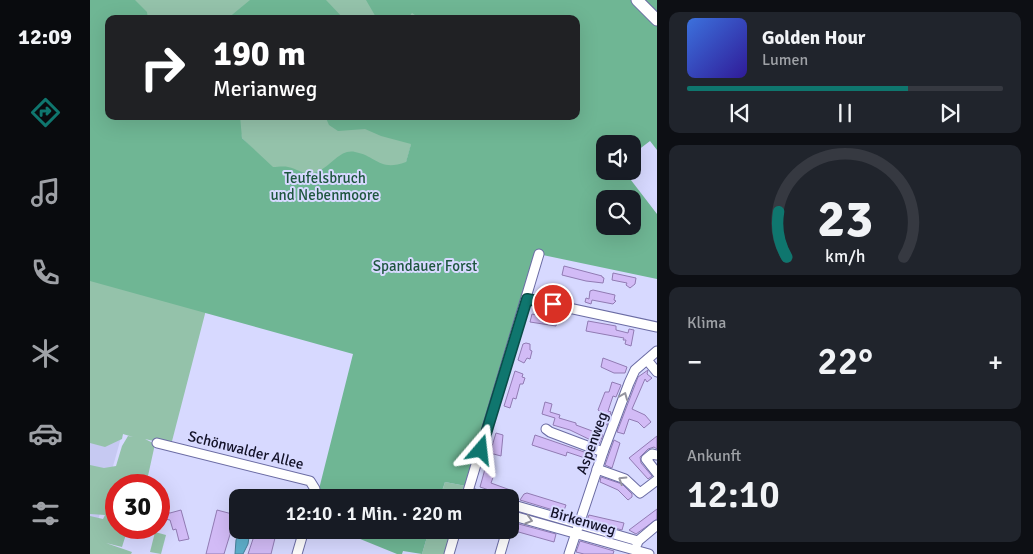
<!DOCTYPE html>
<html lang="de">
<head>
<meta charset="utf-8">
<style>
  body { margin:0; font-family:Signika,sans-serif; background:#20242c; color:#f1f3f6; height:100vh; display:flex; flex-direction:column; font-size:19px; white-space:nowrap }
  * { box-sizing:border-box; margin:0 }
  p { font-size:16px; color:#9ea1a6 }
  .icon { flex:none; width:28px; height:28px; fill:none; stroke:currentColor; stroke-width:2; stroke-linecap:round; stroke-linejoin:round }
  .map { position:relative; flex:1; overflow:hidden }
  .drawer { display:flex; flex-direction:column; gap:12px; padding:12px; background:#0d0f14; width:376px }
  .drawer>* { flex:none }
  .banner { position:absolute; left:15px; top:15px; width:475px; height:105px; border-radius:10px; box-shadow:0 5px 20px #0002; background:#202124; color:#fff; overflow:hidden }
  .tools { position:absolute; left:506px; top:135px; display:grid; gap:10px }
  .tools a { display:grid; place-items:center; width:45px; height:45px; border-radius:10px; background:#171b24; box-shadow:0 5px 20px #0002; font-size:25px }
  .speed { position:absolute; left:15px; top:474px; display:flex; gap:10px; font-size:25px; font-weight:700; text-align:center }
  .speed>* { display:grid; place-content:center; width:65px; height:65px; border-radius:50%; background:#171b24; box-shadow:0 5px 20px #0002; line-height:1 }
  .speed .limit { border:8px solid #d22; background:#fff; color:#111 }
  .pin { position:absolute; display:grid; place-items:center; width:42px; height:42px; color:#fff; margin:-21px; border:2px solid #fff; border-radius:50%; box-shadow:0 1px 5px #0007 }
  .me { position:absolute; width:55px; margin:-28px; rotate:17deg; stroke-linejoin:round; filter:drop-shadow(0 0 4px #0008) }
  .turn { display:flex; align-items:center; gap:18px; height:105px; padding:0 25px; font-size:22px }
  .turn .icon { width:65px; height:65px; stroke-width:2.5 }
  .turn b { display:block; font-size:35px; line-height:42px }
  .big { font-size:38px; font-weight:600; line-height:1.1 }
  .drawer .tile { flex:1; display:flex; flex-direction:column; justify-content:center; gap:8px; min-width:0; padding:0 18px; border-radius:10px; background:#20242c }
  .drawer .dial { align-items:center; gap:0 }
  .dial svg { height:130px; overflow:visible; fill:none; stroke:#363941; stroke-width:7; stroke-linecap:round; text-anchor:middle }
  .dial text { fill:#f1f3f6; stroke:none }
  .song { display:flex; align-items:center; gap:15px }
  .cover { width:60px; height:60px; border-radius:8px; background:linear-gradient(135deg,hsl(220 70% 55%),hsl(250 70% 35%)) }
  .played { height:5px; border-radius:2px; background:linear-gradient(90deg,#0f766e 70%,#363941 70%) }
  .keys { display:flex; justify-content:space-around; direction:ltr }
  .heat { display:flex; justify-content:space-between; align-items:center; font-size:28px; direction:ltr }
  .trip { position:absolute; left:139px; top:489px; width:290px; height:50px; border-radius:10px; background:#171b24; box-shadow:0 5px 20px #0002; font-weight:600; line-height:50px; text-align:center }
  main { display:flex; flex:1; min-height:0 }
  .tab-bar { display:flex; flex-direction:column; width:90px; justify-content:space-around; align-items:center; background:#090b0e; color:#9ea1a6 }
  .tab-bar .icon { width:35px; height:35px }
  .tab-bar .current { color:#0f766e }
  .tab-bar b { font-size:22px; color:#f1f3f6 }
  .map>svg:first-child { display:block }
</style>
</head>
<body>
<main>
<nav class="tab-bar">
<b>12:09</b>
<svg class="icon current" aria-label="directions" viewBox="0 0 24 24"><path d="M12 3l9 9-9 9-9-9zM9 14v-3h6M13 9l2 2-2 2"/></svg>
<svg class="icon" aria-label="music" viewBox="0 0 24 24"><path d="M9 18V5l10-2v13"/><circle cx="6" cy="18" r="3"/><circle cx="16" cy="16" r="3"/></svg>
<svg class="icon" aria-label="phone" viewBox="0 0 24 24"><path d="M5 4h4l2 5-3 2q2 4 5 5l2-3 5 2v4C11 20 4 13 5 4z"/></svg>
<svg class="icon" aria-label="climate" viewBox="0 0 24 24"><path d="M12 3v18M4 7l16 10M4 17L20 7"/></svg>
<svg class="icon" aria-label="car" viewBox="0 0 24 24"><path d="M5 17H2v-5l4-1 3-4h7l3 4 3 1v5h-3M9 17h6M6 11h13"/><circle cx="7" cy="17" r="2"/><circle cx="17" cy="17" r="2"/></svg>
<svg class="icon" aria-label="filters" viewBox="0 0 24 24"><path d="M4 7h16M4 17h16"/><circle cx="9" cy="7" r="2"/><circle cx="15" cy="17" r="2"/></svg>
</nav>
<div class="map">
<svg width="567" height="554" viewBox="0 0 567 554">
  <rect width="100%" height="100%" fill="#d7d9ff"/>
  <path fill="#c6c9f2" d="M0 426 32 434 0 549Z"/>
  <g fill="#94c2aa">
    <path d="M0 0H318L334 19H19Z"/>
    <path d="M147 116H329L286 271 152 138Z"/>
    <path d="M0 280 116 310 81 445 55 439 65 444 56 485H26V517L16 515 26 519V528H38L32 547 16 543 42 552 41 554H0V516L13 519 15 515 0 514V465L14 468 26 466 32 446 38 436 43 437 33 434 32 439 15 447 0 443Z"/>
    <path d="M355 482 376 486 373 497 350 498Z"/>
    <path d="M339 530H363L356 554H332Z"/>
    <path d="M65 532 76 535 71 554 60 552Z"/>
  </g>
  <g fill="#6fb694" fill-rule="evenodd">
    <path d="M0 0H45L57 12 58 19H19V116H150L152 138 183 167C187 167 194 166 198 167 211 170 217 178 231 170 242 164 251 149 265 152 287 156 289 172 316 162L321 144 291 136 275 129 248 131 239 125 235 116H486V19H331L322 13 317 19H287L276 0H567V150L560 141 543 154 542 144H515V171H534L567 214V279L448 254 376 486 355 482 350 497H227L263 354 0 281ZM515 199H542V226H515Z"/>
    <path d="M160 0H236L254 19H137Z"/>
    <path d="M248 530H339L332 554 313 551 312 554H307Z"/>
  </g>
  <path fill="#5fb0cc" stroke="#48809a" d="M151 530H160L158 544 153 554H145L146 540Z"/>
  <g fill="#d2bbf6" stroke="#917bb3">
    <path d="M474 266 512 276V277L514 278 513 283 496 281 472 275Z"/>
    <path d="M523 273 546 278 545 284 540 288 536 285 537 283 522 280Z"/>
    <path d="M503 290 525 295 524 300 526 301 523 304 502 300 501 304 495 302 496 298 499 299 500 291Z"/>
    <path d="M442 314 458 318 459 314 468 316 466 326 440 322Z"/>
    <path d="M498 321 526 326V330L538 333 539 329 544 330 541 346 535 344 536 340H533L534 338 496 331Z"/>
    <path d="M436 343 440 344V350L442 351 440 359 437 358 434 363 428 360 433 344Z"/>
    <path d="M513 358 537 367 535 373H524L511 367Z"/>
    <path d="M558 370 557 374 562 378 557 382 555 379 542 409 555 415 561 422 554 428 548 422 539 419 534 434 527 432 548 377Z"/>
    <path d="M425 371 433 374 432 377 435 378 433 384H430L426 399 423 398 420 408 414 406Z"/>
    <path d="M522 382 531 385 526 397 523 396 518 411 521 412 517 425 509 422 512 413 508 410 515 392H519Z"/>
    <path d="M455 402 462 404 460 412 470 415 469 418 486 423V425L513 435 509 444 480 430 463 425 465 418 452 414Z"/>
    <path d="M406 433 413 435 411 456 400 453Z"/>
    <path d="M445 435 500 454 498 459 477 452 476 456 442 445Z"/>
    <path d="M567 436V449L564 447 558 449 550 457 551 463 562 476 558 479 539 458Z"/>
    <path d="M524 440 530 443 522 468 515 465Z"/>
    <path d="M395 469 405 472 401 483 423 491 421 498 402 495V491L390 487Z"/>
    <path d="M511 477 532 484 542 494V497L538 500 528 490 510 482Z"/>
    <path d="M437 493 476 505 473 513 430 500 434 494Z"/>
    <path d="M567 509V519L546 534 539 530Z"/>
    <path d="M91 510 99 539 89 541 86 529 83 530 80 520 69 518V511L80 513Z"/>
    <path d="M127 510 146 515 134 554H116Z"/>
    <path d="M499 515 534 523 532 530 497 520Z"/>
    <path d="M425 523 466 534 464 542 425 531Z"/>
    <path d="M166 530H187L181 554H158Z"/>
    <path d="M490 541 524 551 523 554H494L486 552Z"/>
  </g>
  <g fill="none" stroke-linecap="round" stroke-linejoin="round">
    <defs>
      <g id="minor">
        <path d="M437 299 567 327"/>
        <path d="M557 360 567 372"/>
        <path d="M456 429 460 432 513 452"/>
        <path d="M67 443 220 481 225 489 224 498"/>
        <path d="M567 455 562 454 556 459 567 473"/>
        <path d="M507 469 535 479 550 493 567 480"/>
        <path d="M378 492 397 498"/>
        <path d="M376 498 449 254"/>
        <path d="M420 504 548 541"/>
        <path d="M420 515 559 554"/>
        <path d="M547 544 548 541 567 525"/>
        <path d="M207 554 214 530"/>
        <path d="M359 554 366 530"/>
        <path d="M410 554 417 530"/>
        <path d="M479 554 513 452 539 383 545 370 567 351"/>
      </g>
      <path id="major" d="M547 0 567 20"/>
    </defs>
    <use href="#minor" stroke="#6b6ca4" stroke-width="11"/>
    <use href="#major" stroke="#6b6ca4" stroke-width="13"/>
    <use href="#minor" stroke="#fff" stroke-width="9"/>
    <use href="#major" stroke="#fff" stroke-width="11"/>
  </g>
  <defs><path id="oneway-chevron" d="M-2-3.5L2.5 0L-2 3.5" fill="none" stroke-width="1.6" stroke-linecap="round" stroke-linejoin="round" transform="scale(1.25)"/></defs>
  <g stroke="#94949e">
    <use href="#oneway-chevron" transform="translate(534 396) rotate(-68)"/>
    <use href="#oneway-chevron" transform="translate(532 480) rotate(-148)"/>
    <use href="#oneway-chevron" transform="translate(439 520) rotate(16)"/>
  </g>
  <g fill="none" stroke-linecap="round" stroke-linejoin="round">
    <defs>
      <path id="route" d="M391 450 437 299 463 304"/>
    </defs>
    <use href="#route" stroke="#0a4d48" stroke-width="12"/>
    <use href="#route" stroke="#0f766e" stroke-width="9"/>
  </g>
  <g text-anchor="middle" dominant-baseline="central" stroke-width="4" stroke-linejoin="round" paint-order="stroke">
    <g font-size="15" fill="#1e563e" stroke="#d7d9ff">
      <text x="235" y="178">Teufelsbruch<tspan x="235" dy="17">und Nebenmoore</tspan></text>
      <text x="335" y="266">Spandauer Forst</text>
    </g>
    <g font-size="15" fill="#121127" stroke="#d7d9ff">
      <text transform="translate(502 443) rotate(-70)">Aspenweg</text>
      <text transform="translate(156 450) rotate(14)">Schönwalder Allee</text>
      <text transform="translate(493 521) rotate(16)">Birkenweg</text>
    </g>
  </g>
</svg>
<div class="tools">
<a><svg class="icon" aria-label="sound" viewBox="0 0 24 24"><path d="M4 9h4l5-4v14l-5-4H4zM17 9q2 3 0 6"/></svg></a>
<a><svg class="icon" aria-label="search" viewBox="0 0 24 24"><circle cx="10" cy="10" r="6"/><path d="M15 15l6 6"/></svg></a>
</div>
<div class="speed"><div class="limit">30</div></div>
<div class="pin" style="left:463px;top:304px;background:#d93025"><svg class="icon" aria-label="arrive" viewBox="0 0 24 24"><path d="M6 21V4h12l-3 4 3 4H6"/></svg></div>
<svg class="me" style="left:391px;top:450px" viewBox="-20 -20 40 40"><path d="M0-17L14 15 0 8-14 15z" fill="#0f766e" stroke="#fff" stroke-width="4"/></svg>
<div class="trip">12:10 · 1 Min. · 220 m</div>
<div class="banner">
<div class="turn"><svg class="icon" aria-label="right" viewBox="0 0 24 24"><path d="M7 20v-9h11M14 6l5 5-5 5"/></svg><div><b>190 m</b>Merianweg</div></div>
</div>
</div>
<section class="drawer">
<div class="tile">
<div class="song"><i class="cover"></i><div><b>Golden Hour</b><p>Lumen</p></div></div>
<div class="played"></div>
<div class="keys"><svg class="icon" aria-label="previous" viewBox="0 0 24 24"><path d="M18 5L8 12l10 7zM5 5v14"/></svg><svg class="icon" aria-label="pause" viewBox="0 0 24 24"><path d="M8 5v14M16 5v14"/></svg><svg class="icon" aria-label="next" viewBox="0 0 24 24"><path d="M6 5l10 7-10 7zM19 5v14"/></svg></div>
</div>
<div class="tile dial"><svg viewBox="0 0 100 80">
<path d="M14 69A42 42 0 1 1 86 69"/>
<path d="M14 69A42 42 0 0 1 9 41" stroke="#0f766e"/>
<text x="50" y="56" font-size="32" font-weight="700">23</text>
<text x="50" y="72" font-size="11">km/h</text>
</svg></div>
<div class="tile"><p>Klima</p>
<div class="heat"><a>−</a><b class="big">22°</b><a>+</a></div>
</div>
<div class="tile"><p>Ankunft</p><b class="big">12:10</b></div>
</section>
</main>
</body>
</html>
